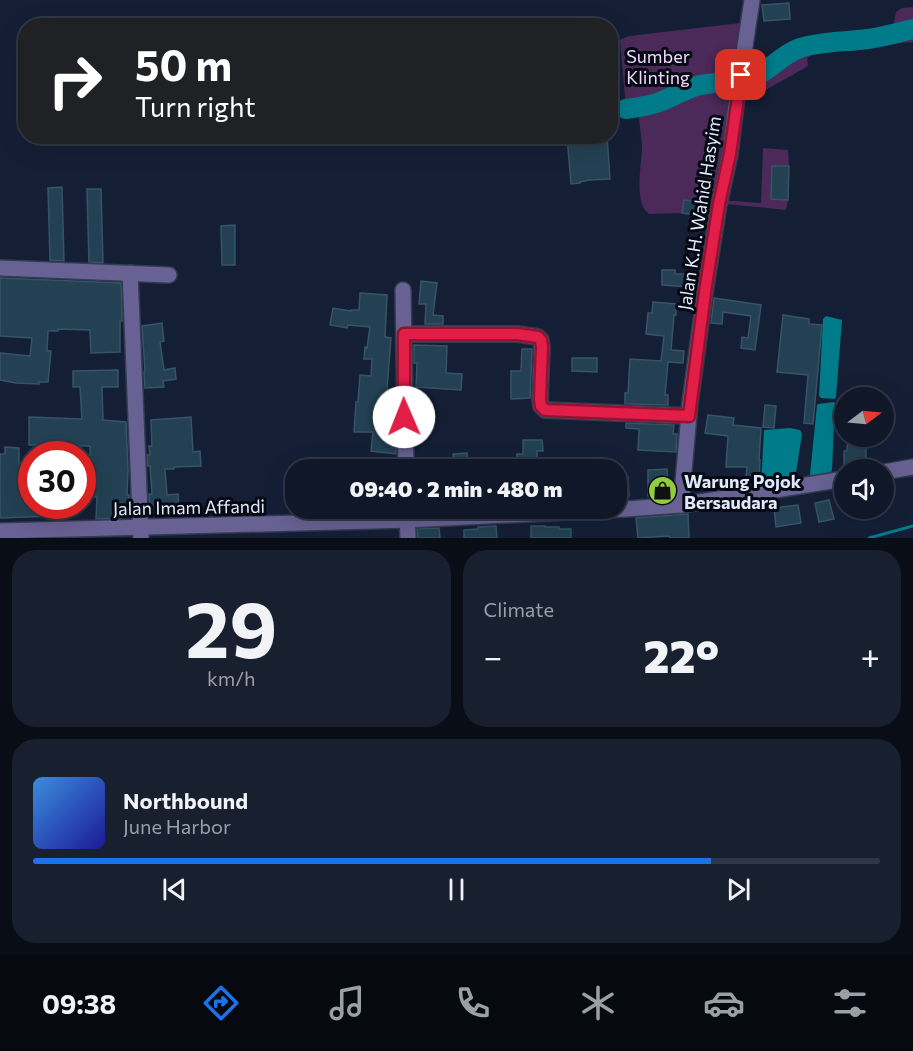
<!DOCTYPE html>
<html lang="en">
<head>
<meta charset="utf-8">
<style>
  body { margin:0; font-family:Commissioner,sans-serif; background:#182030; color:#f1f3f6; height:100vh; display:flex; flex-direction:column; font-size:22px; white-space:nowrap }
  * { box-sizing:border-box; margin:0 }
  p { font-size:20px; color:#9b9fa8 }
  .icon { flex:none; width:33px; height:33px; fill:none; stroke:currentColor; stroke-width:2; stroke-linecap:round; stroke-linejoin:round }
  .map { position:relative; height:538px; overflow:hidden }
  .sheet { display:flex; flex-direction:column; gap:12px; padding:12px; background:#080d16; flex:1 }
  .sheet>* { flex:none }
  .top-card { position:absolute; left:18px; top:18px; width:600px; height:126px; border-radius:24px; box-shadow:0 6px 24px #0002,0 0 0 2px #2f3645; background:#202124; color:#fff; overflow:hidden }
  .needle { width:39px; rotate:74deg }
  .buttons { position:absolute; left:834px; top:387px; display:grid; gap:12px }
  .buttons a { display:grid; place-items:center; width:60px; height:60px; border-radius:50%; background:#0f1728; box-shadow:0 6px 24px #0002,0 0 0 2px #2f3645; font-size:30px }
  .speed { position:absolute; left:18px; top:441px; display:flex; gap:12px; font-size:30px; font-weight:700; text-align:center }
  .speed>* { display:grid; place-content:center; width:78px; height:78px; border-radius:50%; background:#0f1728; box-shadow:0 6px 24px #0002,0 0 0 2px #2f3645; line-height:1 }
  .speed .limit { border:9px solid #d22; background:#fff; color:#111 }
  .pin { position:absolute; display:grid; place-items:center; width:51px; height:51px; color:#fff; margin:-26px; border-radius:12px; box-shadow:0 3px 9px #0006 }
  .me { position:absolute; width:66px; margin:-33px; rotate:359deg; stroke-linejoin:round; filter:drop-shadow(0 0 4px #0008) }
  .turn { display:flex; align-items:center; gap:21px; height:126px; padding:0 18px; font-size:27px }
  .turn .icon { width:78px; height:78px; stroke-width:2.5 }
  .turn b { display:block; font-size:42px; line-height:51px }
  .big { font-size:45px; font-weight:800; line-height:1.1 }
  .sheet .card { flex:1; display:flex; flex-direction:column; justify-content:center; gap:9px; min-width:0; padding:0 21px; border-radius:24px; background:#182030 }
  .sheet .dial { align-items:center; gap:0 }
  .dial b { font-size:78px; line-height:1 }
  .song { display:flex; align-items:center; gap:18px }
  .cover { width:72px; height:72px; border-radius:9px; background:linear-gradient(135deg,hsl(210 70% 55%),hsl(240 70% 35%)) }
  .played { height:6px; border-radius:3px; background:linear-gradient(90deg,#1a73e8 80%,#2f3645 80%) }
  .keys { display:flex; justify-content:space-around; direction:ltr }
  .heat { display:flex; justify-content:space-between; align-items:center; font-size:33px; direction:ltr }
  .sheet .tiles { flex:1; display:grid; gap:12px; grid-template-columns:1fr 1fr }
  .card:last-child { grid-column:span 2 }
  .trip { position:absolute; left:285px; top:459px; width:342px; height:60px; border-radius:24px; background:#0f1728; box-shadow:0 6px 24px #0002,0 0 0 2px #2f3645; font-weight:800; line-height:60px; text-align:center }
  .tab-bar { display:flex; height:96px; justify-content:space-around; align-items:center; background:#060910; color:#9b9fa8 }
  .tab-bar .icon { width:42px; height:42px }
  .tab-bar .current { color:#1a73e8 }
  .tab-bar b { font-size:27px; color:#f1f3f6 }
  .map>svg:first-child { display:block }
</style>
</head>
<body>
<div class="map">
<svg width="913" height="538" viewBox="0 0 913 538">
  <rect width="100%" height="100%" fill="#141f36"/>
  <g fill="#4b2958">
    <path d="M913 7V42L890 44 896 12 902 8Z"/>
    <path d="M749 22 740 81C745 79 750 79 755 77 772 69 793 40 815 46L816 52 807 58 808 65 805 68 736 106 720 200 761 203 763 148 788 150 789 166H772L771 199 788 200 786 210 685 200 682 213 649 214C633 203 642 163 642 146 641 133 639 120 638 108L626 109 620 40 629 36Z"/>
  </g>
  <g fill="#007b8a">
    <path d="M826 316 842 320 836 397 835 399 821 398 819 396 823 319Z"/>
    <path d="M834 402 835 403 832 470 829 474 813 478 810 475 817 405 818 404Z"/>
    <path d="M790 428 800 430 802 434 795 479 764 485 761 484 764 430Z"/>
  </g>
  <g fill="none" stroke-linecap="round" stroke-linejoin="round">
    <path stroke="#007b8a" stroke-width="3" d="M869 538 913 526"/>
    <path stroke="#007b8a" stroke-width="20" d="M626 109C639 107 651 106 662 101 675 96 687 88 700 85 718 81 737 84 754 77 771 70 782 54 800 48 822 41 846 42 868 39 883 37 898 33 913 29"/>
  </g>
  <g fill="#234153" stroke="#365467" stroke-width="1.5">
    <path d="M789 3 790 19 764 21 762 5Z"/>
    <path d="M567 136H607L610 179 589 180 580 182V183L571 184Z"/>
    <path d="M772 166H789L788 200 771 199Z"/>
    <path d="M62 187 64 261 50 260 48 188Z"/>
    <path d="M87 189H101L103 263 89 262Z"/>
    <path d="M684 200 707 203 705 216 682 213Z"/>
    <path d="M235 225V265H222L221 226Z"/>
    <path d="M662 270H675V274H691V287L662 285Z"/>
    <path d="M0 278 121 283 122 306V321H120V352L91 353 90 330 58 329V331H48L47 351H51L48 382H39V384L16 383 0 380V353L30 356 32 338 0 336Z"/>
    <path d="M421 281 437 283 433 315 443 316V324H425L426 304H419Z"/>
    <path d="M360 293 387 295 385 337 391 338 387 389 395 390 392 435H396V454L371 451 373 432H354L356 402H358L360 375 371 376 372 359H364L365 347 367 348 370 327 348 325 347 328 330 325 333 308 351 311V310H359Z"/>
    <path d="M714 298 761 305 755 350 741 348 742 337 748 338 751 316 723 312 722 324 711 323Z"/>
    <path d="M653 302 676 304V315H674L671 350 684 351 683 363 668 362 665 395H668V405L625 404V393H628L630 359 661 361 664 336 646 334 648 313H652Z"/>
    <path d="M783 315 809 319V324L822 325 813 424 804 423 808 375 777 372Z"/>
    <path d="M162 323 164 341 160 342 164 370 175 368 176 379 163 381 164 387 145 388 144 372 145 371 142 326Z"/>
    <path d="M414 345 447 346 446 373 462 374 461 390 416 387 417 363H414Z"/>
    <path d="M522 349H532L530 398 511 399V371H521Z"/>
    <path d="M572 358H597V372L572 371Z"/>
    <path d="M118 370V387H102L103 420 126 422 128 471 127 495H129L130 514H123V518L96 519 97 497H82V486H90L91 463H90V446H62V447H53V445H29V417L82 419 80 387H73V371Z"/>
    <path d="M765 405 776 406 774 428 763 427Z"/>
    <path d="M708 415 734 418 733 425 761 428 759 460H760L759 483 745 485 747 467H726L728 436 705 433Z"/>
    <path d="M191 417 193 452 200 451 201 466 174 467V469H165L167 495 178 494 179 511 150 513 149 494H152L150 466H148L147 455H150L149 446H152L151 420Z"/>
    <path d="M626 423 674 425 673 434H677L676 452 638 450 639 429 626 428Z"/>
    <path d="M848 436H866V470L844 469V451H847Z"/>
    <path d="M523 440H542L543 451H537V469H517V454H523Z"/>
    <path d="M5 447 19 448V464H32V476H29L30 506H66L67 516 56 517V516L0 518V454H5Z"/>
    <path d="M467 453 468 470H439L440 461H454L453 454Z"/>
    <path d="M667 469 668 495 648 496V470Z"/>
    <path d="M616 477H628L629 496H616Z"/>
    <path d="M829 500 834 519 819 522 815 503Z"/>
    <path d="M798 505 801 523 776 527 774 508Z"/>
    <path d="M688 514 689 538H670L669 536 638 538 636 518Z"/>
    <path d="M496 526 497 538H464V530L478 529V527Z"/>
    <path d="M531 526H545V527H559V529H571V538H531Z"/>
    <path d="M439 528 440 538H418L417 529Z"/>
  </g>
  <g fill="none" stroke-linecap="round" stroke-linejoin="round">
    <defs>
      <g id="minor">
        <path d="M0 268 169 275"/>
        <path d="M130 273 141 538"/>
        <path d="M403 290 406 470"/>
        <path d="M404 334H517L538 337 541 340 542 347 540 399 541 406 545 410 689 416"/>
        <path d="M884 472 913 467"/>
        <path d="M681 505 690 403 705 292 719 204 730 154 736 105 752 0"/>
        <path d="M407 508 408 538"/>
        <path d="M0 531 408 520 626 509 681 505 844 479"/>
      </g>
    </defs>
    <use href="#minor" stroke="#313b51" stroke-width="18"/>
    <use href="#minor" stroke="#686193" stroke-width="15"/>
  </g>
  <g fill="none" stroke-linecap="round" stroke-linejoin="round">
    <defs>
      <path id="route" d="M404 417V334H517L538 337 541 340 542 347 540 399 541 406 545 410 689 416 705 292 719 204 730 154 741 75"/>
    </defs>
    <use href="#route" stroke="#92132f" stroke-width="15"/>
    <use href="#route" stroke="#e11d48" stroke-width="10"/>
  </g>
  <defs>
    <symbol id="shop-disc" viewBox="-11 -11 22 22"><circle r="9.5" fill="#92cd3e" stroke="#050913"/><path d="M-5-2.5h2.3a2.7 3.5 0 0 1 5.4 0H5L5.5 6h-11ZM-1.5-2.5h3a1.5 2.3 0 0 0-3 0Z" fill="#111"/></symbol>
  </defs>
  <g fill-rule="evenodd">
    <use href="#shop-disc" x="646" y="474" width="33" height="33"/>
  </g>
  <g text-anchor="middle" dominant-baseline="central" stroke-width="6" stroke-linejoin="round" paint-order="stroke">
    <g font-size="18" fill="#f4d9ff" stroke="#050913">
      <text x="658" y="56">Sumber<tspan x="658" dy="21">Klinting</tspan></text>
    </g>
    <g font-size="18" fill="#e1eafa" stroke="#050913">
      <text transform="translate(699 213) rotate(-81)">Jalan K.H. Wahid Hasyim</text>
      <text transform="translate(189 507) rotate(-1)">Jalan Imam Affandi</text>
    </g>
    <g font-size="18" font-weight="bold" fill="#e1eafa" stroke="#050913" text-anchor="start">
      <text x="684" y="481">Warung Pojok<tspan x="684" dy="21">Bersaudara</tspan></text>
    </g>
  </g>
</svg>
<div class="buttons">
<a><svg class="needle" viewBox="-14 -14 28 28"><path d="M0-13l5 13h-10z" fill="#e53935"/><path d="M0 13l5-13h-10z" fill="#9b9fa8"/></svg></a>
<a><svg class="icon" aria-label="sound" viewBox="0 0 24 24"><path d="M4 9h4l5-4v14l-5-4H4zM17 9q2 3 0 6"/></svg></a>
</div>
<div class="speed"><div class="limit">30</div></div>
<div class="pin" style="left:741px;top:75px;background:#d93025"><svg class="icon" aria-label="arrive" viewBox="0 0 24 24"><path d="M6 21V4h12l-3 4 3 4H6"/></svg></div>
<svg class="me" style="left:404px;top:417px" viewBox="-20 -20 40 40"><circle r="19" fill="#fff"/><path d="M0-13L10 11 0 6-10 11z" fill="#e11d48"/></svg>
<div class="trip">09:40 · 2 min · 480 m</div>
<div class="top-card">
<div class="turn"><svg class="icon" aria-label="right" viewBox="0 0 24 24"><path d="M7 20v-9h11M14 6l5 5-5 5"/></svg><div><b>50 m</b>Turn right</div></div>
</div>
</div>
<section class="sheet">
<div class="tiles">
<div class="card dial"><b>29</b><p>km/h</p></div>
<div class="card"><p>Climate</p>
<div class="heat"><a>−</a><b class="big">22°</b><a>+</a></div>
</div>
<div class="card">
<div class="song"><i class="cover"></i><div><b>Northbound</b><p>June Harbor</p></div></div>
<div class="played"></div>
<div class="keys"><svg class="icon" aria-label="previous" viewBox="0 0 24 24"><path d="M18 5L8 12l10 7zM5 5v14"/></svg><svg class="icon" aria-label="pause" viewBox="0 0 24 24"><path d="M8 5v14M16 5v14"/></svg><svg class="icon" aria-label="next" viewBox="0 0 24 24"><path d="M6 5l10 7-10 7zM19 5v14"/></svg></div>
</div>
</div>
</section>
<nav class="tab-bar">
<b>09:38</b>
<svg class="icon current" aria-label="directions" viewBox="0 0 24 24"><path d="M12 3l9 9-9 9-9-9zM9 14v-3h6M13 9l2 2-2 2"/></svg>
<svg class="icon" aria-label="music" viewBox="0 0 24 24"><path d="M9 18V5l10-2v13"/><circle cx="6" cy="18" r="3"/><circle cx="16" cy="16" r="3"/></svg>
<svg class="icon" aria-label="phone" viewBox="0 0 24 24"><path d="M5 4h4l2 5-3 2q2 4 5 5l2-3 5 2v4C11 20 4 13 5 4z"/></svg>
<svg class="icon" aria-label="climate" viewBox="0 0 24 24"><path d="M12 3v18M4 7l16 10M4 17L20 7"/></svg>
<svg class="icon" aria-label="car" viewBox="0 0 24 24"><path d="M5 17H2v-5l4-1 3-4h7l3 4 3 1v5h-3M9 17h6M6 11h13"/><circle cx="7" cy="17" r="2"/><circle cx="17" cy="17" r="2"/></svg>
<svg class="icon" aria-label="filters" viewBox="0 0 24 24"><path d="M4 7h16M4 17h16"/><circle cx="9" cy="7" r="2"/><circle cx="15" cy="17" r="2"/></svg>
</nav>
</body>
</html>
